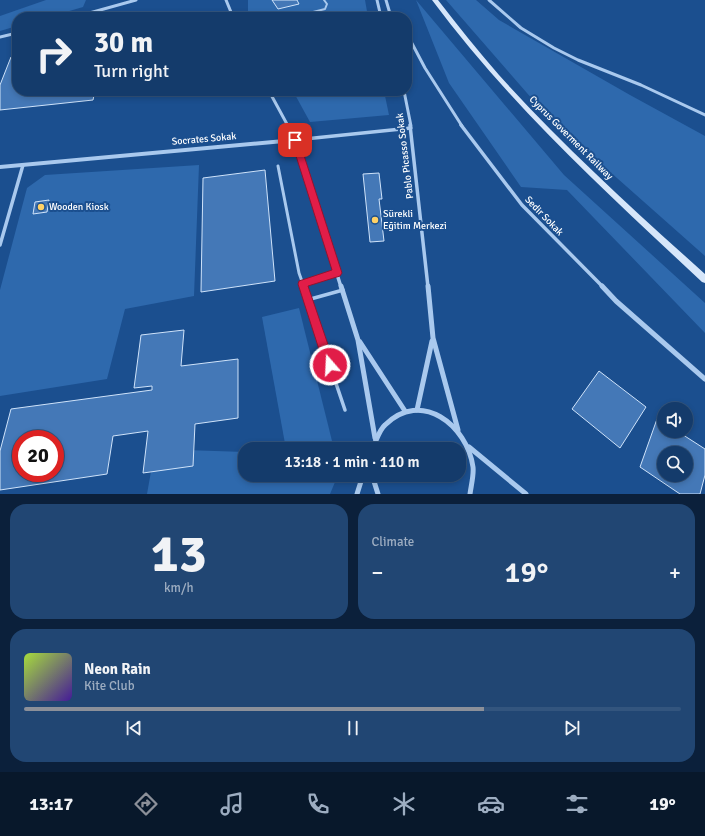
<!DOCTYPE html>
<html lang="en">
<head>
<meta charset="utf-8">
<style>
  body { margin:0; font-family:Signika,sans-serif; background:#214673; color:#f1f3f6; height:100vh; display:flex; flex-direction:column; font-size:15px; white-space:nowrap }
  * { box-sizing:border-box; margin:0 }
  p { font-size:13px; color:#9dadc1 }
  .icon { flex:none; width:22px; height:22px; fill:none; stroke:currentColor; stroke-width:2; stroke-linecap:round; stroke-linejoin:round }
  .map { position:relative; height:494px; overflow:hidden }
  .details { display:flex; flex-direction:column; gap:10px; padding:10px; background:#0b203b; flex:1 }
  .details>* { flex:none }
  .hud { position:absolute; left:12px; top:12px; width:400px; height:84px; border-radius:16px; box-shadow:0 2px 6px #0003,0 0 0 1px #33557e; background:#143b6b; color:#f1f3f6; overflow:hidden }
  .tools { position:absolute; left:657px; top:402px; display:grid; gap:8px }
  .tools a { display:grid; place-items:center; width:36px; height:36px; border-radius:50%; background:#143b6b; box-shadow:0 2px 6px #0003,0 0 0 1px #33557e; font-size:20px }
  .speed { position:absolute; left:12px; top:430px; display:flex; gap:8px; font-size:20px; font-weight:700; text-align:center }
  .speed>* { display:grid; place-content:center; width:52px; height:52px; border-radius:50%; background:#143b6b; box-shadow:0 2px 6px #0003,0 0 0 1px #33557e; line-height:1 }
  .speed .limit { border:6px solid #d22; background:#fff; color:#111 }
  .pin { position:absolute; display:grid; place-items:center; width:34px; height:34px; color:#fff; margin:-17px; border-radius:8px; box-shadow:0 2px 6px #0006 }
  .me { position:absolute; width:44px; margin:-22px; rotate:341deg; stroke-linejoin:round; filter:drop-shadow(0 0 3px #0008) }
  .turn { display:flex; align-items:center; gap:14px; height:84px; padding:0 16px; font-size:18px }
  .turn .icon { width:52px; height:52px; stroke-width:2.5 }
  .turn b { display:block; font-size:28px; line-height:34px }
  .big { font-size:30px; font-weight:600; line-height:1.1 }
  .details .widget { flex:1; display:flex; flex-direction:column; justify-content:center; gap:6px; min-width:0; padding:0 14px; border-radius:16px; background:#214673 }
  .details .dial { align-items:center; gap:0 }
  .dial b { font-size:52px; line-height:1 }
  .song { display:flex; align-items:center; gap:12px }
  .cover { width:48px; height:48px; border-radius:6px; background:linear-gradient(135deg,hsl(80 70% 55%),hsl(260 70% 35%)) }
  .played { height:4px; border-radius:2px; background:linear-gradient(90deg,#8c9099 70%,#33557e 70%) }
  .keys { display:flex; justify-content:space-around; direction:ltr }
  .heat { display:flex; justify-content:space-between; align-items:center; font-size:22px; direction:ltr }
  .details .tiles { flex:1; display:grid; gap:10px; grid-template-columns:1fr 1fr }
  .widget:last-child { grid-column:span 2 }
  .trip { position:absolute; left:238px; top:442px; width:228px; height:40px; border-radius:16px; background:#143b6b; box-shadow:0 2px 6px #0003,0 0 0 1px #33557e; font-weight:600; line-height:40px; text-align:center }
  .tabs { display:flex; height:64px; justify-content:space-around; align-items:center; background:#08182b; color:#9dadc1 }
  .tabs .icon { width:28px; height:28px }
  .tabs .active { color:#8c9099 }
  .tabs b { font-size:18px; color:#f1f3f6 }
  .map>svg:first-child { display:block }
</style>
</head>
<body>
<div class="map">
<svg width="705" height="494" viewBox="0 0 705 494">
  <rect width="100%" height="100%" fill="#1b4f8f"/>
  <g fill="#2e69ad">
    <path d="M46 0H86L83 7 49 17H17V26L0 31V16Z"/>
    <path d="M248 0H365L368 17H250L248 14Z"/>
    <path d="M416 0 564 175 705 303V333L567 190 521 187 449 83Z"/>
    <path d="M446 0H476L499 20 630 95 705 136V256L547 116Z"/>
    <path d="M293 91H384L389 115 310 122Z"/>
    <path d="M199 165 194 296 125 309 107 379 0 396V290L27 188 45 175Z"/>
    <path d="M299 308 334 449H286L262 317Z"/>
    <path d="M155 449 245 452V475H338L330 494H147Z"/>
  </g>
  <g fill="#4478b7" stroke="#cfe3fa" fill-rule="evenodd">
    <path d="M272 0H297L299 4 278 9Z"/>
    <path d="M17 56V91H95L93 100 0 110V85L11 57Z"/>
    <path d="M265 170 275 281 201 292 203 178Z"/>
    <path d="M379 173 382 199H379L384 241 370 242 363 174Z"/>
    <path d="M49 200 47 212 33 214 35 202Z"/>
    <path d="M184 330 181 366 238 359V418L195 424 193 466 143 473 148 431 113 436 107 474 0 490V451L11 409 152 390V386L134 388 141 335ZM21 439H55V473H21Z"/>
    <path d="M599 371 646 407 620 448 572 409Z"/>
    <path d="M657 419 664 423V431H677L705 449V475L700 494H680L640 467ZM664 453H686V475H664Z"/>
  </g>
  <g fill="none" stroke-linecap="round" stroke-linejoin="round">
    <path stroke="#a9c9ee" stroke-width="2" d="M293 17 325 9 327 4 324 0"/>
    <g stroke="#a9c9ee" stroke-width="3">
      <path d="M278 166 299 273 304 287"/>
      <path d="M302 284 337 273"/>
    </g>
    <g stroke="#a9c9ee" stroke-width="3.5">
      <path d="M303 286 345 410"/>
      <path d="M307 300 343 290"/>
    </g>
    <g stroke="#a9c9ee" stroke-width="3">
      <path d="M226 0 233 17"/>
      <path d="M377 0 381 17"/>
      <path d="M386 0 391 17"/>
      <path d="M489 0 521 28 554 48 578 60 641 85 705 115"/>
      <path d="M75 17 136 0"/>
      <path d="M407 34 425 68 462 126"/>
      <path d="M0 37 17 33"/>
      <path d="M269 91 288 126"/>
      <path d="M404 91 411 126"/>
    </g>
    <g stroke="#a9c9ee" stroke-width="3.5">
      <path d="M287 125 295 140 341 287"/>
      <path d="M410 125 428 287"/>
      <path d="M461 125 522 205 603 287"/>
      <path d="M295 140 411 128"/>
      <path d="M0 245 23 165"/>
    </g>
    <g stroke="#a9c9ee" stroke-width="5">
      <path d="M341 286 358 340 375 438"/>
      <path d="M428 286 433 338 458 430"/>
      <path d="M602 286 616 301 705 379"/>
      <path d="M360 342 405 411"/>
      <path d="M417 410 432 341"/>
      <path d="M469 447 526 494"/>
      <path d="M372 449C376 442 379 430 385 425 421 389 467 425 473 467 474 475 471 486 470 494"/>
      <path d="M372 475 378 494"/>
      <path d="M357 494 363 475"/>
    </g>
    <path fill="#a9c9ee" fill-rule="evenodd" d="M295 138 298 140 295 142 0 169V165Z"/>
    <path fill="#d6e6fa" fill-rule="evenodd" d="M432 0H438C458 26 478 51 499 75 563 146 634 210 705 274V283L702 282C607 193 510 105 432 0Z"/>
  </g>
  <path fill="#e11d48" stroke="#92132f" d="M295 138 299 140 342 273 340 276 308 286 335 365 333 369 330 371 326 369 324 365 298 284 299 281 332 270 291 140Z"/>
  <g fill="#ffd166" stroke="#1b4f8f" stroke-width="1.5">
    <circle cx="41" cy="207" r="4"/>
    <circle cx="375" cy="220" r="4"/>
  </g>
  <g text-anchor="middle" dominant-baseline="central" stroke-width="4" stroke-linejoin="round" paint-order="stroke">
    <g font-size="10" fill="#fff" stroke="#1b4f8f">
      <text transform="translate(571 138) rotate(45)">Cyprus Goverment Railway</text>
      <text transform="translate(204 139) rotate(-5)">Socrates Sokak</text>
      <text transform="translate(405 156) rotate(-97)">Pablo Picasso Sokak</text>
      <text transform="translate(544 216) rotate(46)">Sedir Sokak</text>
    </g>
    <g font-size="10" fill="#fff" stroke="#1b4f8f" text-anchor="start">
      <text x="49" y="207">Wooden Kiosk</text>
      <text x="383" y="214">Sürekli<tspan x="383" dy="12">Eğitim Merkezi</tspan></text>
    </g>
  </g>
</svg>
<div class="tools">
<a><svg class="icon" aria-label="sound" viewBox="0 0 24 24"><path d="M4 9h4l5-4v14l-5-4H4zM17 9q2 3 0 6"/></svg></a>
<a><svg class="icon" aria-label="search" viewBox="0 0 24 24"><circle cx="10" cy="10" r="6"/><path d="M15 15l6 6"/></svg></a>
</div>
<div class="speed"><div class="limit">20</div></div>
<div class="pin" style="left:295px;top:140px;background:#d93025"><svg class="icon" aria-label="arrive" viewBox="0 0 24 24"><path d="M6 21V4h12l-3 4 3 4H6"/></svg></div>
<svg class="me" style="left:330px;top:365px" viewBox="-20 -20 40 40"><circle r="17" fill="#e11d48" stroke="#fff" stroke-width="3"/><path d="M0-11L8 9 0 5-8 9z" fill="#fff"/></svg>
<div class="trip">13:18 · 1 min · 110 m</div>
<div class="hud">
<div class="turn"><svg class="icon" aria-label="right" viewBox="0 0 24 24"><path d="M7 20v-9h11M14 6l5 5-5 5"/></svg><div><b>30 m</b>Turn right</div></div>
</div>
</div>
<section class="details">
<div class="tiles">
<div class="widget dial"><b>13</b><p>km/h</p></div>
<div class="widget"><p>Climate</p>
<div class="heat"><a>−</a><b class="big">19°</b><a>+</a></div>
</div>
<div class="widget">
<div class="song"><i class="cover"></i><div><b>Neon Rain</b><p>Kite Club</p></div></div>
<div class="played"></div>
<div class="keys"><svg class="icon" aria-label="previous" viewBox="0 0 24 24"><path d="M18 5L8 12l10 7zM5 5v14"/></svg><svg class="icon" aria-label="pause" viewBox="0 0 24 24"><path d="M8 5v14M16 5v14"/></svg><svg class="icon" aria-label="next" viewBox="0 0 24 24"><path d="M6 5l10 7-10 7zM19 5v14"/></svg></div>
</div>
</div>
</section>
<nav class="tabs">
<b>13:17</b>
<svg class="icon active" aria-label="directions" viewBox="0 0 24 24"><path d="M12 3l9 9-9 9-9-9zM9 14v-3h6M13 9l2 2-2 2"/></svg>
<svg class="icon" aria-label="music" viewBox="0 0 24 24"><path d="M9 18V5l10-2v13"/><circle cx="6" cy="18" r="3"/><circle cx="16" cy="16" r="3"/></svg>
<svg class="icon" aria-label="phone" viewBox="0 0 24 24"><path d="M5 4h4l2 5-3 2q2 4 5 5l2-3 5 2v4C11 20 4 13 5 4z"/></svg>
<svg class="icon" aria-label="climate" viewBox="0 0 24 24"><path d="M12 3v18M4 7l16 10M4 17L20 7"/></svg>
<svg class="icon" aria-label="car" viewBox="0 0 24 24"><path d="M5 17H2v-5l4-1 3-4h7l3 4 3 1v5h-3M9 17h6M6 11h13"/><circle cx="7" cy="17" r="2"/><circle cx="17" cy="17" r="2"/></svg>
<svg class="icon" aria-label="filters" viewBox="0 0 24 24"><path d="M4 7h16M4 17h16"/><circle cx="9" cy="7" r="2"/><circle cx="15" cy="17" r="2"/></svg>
<b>19°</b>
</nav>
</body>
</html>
